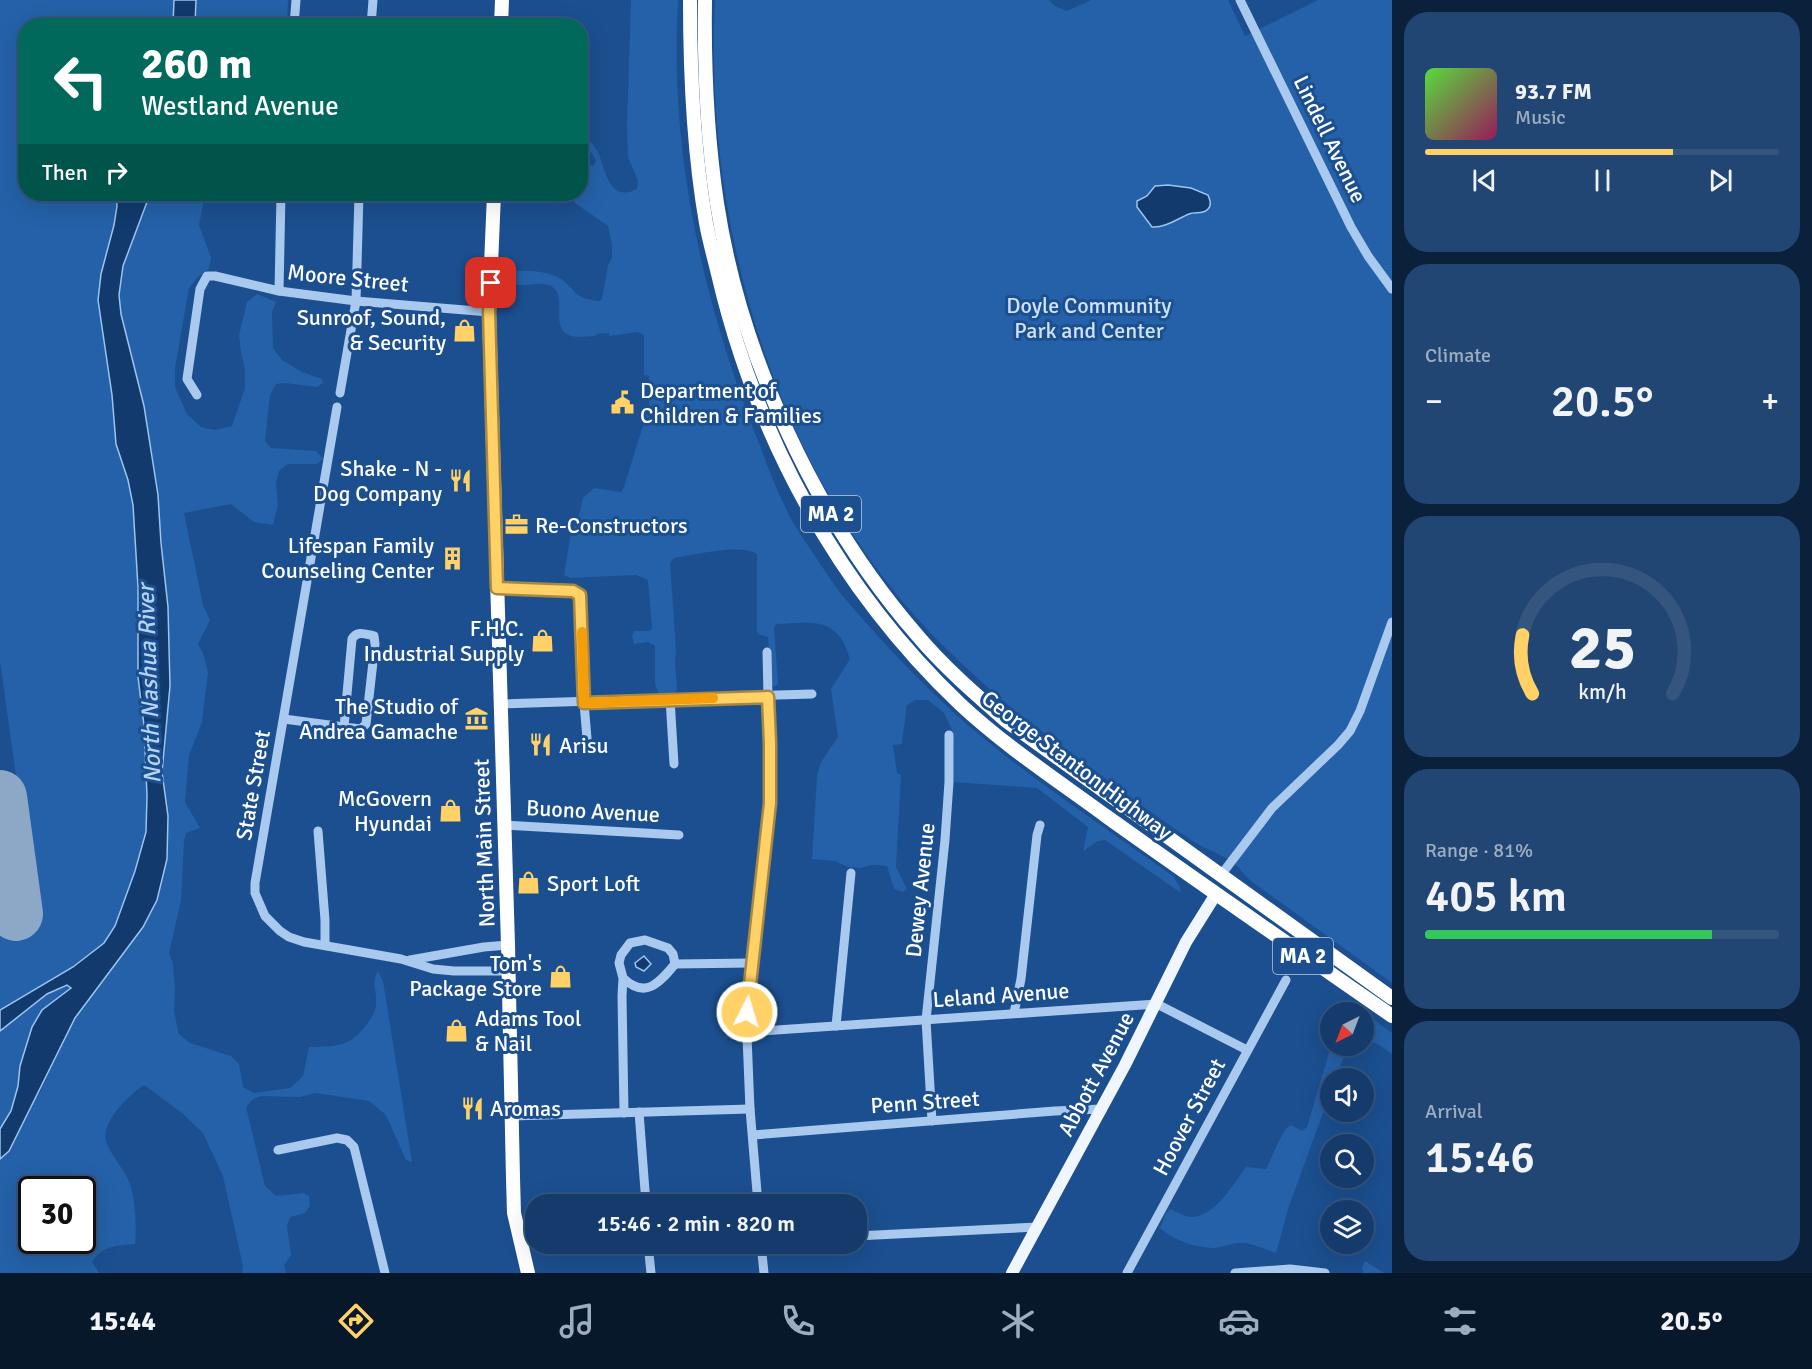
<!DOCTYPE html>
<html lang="en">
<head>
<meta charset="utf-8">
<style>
  body { margin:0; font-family:Signika,sans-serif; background:#214673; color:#f1f3f6; height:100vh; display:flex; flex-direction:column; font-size:22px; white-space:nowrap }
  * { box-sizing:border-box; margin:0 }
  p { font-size:20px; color:#9dadc1 }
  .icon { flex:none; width:33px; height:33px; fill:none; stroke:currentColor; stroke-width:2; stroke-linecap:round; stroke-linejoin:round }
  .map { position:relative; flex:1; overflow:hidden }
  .panel { display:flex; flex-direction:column; gap:12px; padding:12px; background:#0b203b; width:420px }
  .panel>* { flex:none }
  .guide { position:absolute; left:18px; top:18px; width:570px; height:183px; border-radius:24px; box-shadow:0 6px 24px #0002,0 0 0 2px #33557e; background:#00695c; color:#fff; overflow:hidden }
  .needle { width:39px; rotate:222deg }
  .fabs { position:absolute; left:1320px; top:1002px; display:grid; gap:12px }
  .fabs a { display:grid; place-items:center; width:54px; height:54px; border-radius:50%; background:#143b6b; box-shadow:0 6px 24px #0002,0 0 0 2px #33557e; font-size:30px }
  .speed { position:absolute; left:18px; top:1176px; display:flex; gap:12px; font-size:30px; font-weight:700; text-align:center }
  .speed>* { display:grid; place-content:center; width:78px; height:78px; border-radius:50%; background:#143b6b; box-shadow:0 6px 24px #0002,0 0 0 2px #33557e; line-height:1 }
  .speed .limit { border:3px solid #111; border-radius:9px; background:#fff; color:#111 }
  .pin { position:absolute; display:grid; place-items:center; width:51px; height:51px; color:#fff; margin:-26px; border-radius:12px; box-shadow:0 3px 9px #0006 }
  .me { position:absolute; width:66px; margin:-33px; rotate:5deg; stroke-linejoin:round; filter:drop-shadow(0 0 4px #0008) }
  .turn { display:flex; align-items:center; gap:21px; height:126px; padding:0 24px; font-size:27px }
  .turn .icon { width:78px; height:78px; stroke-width:2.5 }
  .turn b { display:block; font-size:42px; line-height:51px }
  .then { display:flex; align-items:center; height:57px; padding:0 24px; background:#0003; gap:12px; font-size:22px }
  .big { font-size:45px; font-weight:600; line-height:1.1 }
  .panel .card { flex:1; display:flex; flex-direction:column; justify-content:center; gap:9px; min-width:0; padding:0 21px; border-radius:24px; background:#214673 }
  .panel .dial { align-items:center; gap:0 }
  .dial svg { height:156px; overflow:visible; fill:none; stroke:#33557e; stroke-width:7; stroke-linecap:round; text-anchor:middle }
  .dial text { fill:#f1f3f6; stroke:none }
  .song { display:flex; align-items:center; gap:18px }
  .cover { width:72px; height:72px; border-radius:9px; background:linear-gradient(135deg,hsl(110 70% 55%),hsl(330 70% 35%)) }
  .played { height:6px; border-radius:3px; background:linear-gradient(90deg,#ffd166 70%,#33557e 70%) }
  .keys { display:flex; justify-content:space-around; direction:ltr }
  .heat { display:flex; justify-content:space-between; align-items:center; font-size:33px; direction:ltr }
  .charge { height:9px; border-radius:4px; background:linear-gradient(90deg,#34c759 81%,#33557e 0) }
  .trip { position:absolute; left:525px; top:1194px; width:342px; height:60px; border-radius:24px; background:#143b6b; box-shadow:0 6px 24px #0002,0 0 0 2px #33557e; font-weight:600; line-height:60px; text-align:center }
  .tab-bar { display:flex; height:96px; justify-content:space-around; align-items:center; background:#08182b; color:#9dadc1 }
  .tab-bar .icon { width:42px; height:42px }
  .tab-bar .current { color:#ffd166 }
  .tab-bar b { font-size:27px; color:#f1f3f6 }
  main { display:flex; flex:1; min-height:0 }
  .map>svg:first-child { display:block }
</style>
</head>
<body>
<main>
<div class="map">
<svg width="1392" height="1273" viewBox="0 0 1392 1273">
  <rect width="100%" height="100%" fill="#1b4f8f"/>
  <g fill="#2461a8" fill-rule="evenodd">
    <path d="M0 0H174L173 25 26 26V194H116L117 206 114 225 101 274 98 300 112 395 116 444 128 480 133 505 138 587V677L144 725 147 796 146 832 135 871 115 926 104 943 73 967 0 1010V919L35 912 0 661Z"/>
    <path d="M196 0H288L287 25H195Z"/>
    <path d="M631 0H678C669 146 701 293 753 428 767 464 780 503 801 535 809 547 817 559 825 571 832 581 839 592 847 601 885 645 926 689 970 727 1034 781 1104 827 1173 876L1180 887 1181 893 1105 840 1098 841 1083 851 1088 827 1037 788 954 782 953 732 944 713 928 700H915L906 706C907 716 902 733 902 744L893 745 897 773 901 775 896 867 907 889 903 892 894 889 887 866 872 865 860 868 848 867 835 861 812 859 817 775 821 762 838 737 831 689 850 659C847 651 845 643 840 637 825 617 798 623 776 624L774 628 778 684 774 687 771 682 768 637 758 634 757 629V554C741 543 694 555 674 558L670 563 676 650 675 662 677 690 675 693H658L655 684V646L648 642 634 644 632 636 634 631H650L652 628 648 580 636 575 570 578 564 575 571 532 578 519 583 498 594 488 621 492 624 487 645 419V406H649V376L644 375V335L638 332 609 336V333L596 334 595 336C588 336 578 338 571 336 548 329 569 296 551 286 542 281 528 286 518 285 513 284 508 282 504 281L502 271C518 271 540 269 555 276 576 285 570 299 599 301L602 299 608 265 612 258V245L608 226 575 203 569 196V194H580L581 166 594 165 596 161 592 153 581 149V133C586 138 593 143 597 150 606 168 608 204 637 189L638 181 628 157 627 126Z"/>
    <path d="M715 0H1049L1055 6 1067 11 1091 0H1228L1245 36 1318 0H1392V983L1251 881C1245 876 1241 870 1236 865 1225 855 1206 850 1193 841 1152 814 1112 784 1073 754 1048 736 1022 718 999 697 952 657 907 612 871 561 757 402 705 195 715 0Z"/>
    <path d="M150 194H205L199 225 211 258 209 269 198 277 189 288 175 368V387L187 414 201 427 214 430 232 426 245 388V370L241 352 239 335 247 302 257 294 276 302 272 312 273 348 282 360 302 372 322 379 323 383 317 387 285 383 276 384 270 395 265 441 271 448 316 451 323 459 317 464H288L279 471 276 483 278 505 273 525 254 522 231 504 184 513 203 605 210 620 198 644 203 653 208 672 202 722 189 755 185 802 200 828 186 833 184 841 181 901 169 953 173 964 175 990 174 1012 179 1034 190 1043 231 1056 239 1064 243 1087 254 1093 290 1088 303 1076 309 1047C337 1046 349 1048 367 1024 372 1017 376 1011 376 1003 377 989 371 984 378 971L383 981 412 1162 406 1160 386 1115 369 1101 315 1093 300 1097 261 1096 252 1100 246 1107 265 1186 276 1196 303 1193 309 1196 310 1206 305 1213 290 1217 287 1226 291 1255 284 1265 286 1273H242L243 1266 223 1176 203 1133 182 1113 144 1085C129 1095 98 1124 107 1144 113 1158 125 1170 130 1184 135 1197 137 1231 135 1244 116 1246 103 1245 92 1262L99 1273H0V1031L47 994 68 985 71 988 42 1010 37 1098 75 1018 143 927 157 900 167 859 168 816 162 772 170 686 168 607 161 543 158 495 144 406 121 314 119 295 123 266ZM32 1190H82V1240H32Z"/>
    <path d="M1366 1014 1392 1033V1054C1383 1048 1374 1039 1364 1042V1015Z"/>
    <path d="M1331 1046H1355L1346 1051 1336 1078H1330V1094L1289 1206 1276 1253C1266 1250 1254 1244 1244 1243 1233 1242 1222 1248 1212 1248 1194 1247 1173 1240 1160 1228L1166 1213 1171 1209C1177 1212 1186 1218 1194 1217 1218 1213 1233 1184 1246 1167L1266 1169C1273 1157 1280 1131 1291 1125L1302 1131 1307 1127Z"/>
    <path d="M1365 1261 1384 1273H1363L1362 1268Z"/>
  </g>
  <g fill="#123a6d" stroke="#9cc4f0" stroke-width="1.5">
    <path d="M174 0H196L195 25H173Z"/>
    <path d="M1168 185 1191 188 1208 195C1210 200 1212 205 1208 209 1203 215 1195 211 1189 214 1177 219 1165 228 1152 227L1137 207V201L1147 196 1155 186Z"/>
    <path d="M116 194H150L123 266 119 295 121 314 144 406 158 495 161 543 168 607 170 686 162 772 168 816 167 859 157 900 143 927 75 1018 9 1151 0 1159V1129L11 1111 18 1086 20 1066 32 1027 42 1010 71 988 67 985 47 994 0 1031V1010L73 967 104 943 115 926 135 871 146 832 147 796 144 725 138 677V587L133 505 128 480 116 444 112 395 98 300 101 274 114 225 117 206Z"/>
    <path d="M644 956 651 964 644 971 636 967 635 963Z"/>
  </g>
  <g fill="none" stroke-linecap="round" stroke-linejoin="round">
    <path stroke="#8da7c7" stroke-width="22" d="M0 841 6 840"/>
    <path stroke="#8da7c7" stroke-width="54" d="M0 797 16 914"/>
    <g stroke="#a9c9ee" stroke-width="9">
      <path d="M1240 0 1351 227 1368 256 1392 289"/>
      <path d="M294 26 296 0"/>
      <path d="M371 26 373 0"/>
      <path d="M279 291 281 194"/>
      <path d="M340 393 356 301 359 194"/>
      <path d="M197 395 187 379 200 289 207 276H215L279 291 356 301 489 312"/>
      <path d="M337 407 255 883V893L265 916 280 931 289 937 304 942 401 959 433 969 454 971H508"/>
      <path d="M497 588 573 591 580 595 584 703 588 750"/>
      <path d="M670 699 674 764"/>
      <path d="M501 704 812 694"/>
      <path d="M284 719 344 727 352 639C357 630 365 634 374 636L375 644 366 724 361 729 344 727"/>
      <path d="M504 825 679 835"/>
      <path d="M318 831 325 920V945"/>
      <path d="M1221 875 1272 808 1338 745 1350 731 1360 711 1392 622"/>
      <path d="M410 960 484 947 508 945"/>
      <path d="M675 964 751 963"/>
      <path d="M623 978C646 1000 660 982 675 964L673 954 668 948 645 940 630 943 621 955 619 963 623 978 622 996 624 1113"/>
      <path d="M1014 1013 1021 979 1037 835 1040 825"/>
      <path d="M836 1026 851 873"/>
      <path d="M747 1032 1157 1004 1247 1050"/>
      <path d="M639 1112 646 1204"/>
      <path d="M512 1116 750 1109"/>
      <path d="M932 1121 926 1020 945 840 949 782V735"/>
      <path d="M753 1135 1055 1111 1101 1109"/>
      <path d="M278 1150 337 1138 347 1140 354 1147 385 1273"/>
      <path d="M758 1204 750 1109 746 1012 770 786 767 652"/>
      <path d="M856 1236 1038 1227"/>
      <path d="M648 1244 651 1273"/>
      <path d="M761 1244 764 1273"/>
      <path d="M1127 1273 1286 980"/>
      <path d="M1235 1273 1290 1269 1325 1273"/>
    </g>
    <path stroke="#f0f6ff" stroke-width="12" d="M1012 1273 1125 1065 1186 942 1216 894"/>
    <g stroke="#fff" stroke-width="14">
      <path d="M690 0C690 75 693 149 706 223 709 240 714 257 718 274 756 437 838 588 960 704 1005 746 1057 780 1106 816 1201 884 1297 950 1392 1016"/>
      <path d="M705 0C704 68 707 136 717 203 740 355 816 519 917 635 943 666 974 693 1005 720L1392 998"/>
      <path d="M501 26 502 0"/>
      <path d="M494 194 489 312 508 945 513 1178 514 1213 528 1273"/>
    </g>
  </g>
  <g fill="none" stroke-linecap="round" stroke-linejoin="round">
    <defs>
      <path id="route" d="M491 283 489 312 497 588 573 591 580 595 584 703 768 697 770 743V803L747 1012"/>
    </defs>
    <use href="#route" stroke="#a68842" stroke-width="15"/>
    <use href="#route" stroke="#ffd166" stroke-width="10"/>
    <path stroke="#f59e0b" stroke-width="10" d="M582 632 584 703 713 698"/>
  </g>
  <defs>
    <symbol id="shop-bare" viewBox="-9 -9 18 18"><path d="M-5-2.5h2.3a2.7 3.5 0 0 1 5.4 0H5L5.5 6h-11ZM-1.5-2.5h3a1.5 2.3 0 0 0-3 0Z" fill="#ffd166" stroke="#1b4f8f" stroke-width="2.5" paint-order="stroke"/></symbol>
    <symbol id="civic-bare" viewBox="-9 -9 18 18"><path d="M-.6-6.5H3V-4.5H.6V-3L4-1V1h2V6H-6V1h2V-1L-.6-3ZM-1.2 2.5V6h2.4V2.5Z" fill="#ffd166" stroke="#1b4f8f" stroke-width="2.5" paint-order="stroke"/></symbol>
    <symbol id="restaurant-bare" viewBox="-9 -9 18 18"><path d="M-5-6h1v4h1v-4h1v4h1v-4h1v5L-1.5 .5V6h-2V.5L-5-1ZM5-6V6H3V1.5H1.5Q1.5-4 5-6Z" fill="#ffd166" stroke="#1b4f8f" stroke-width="2.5" paint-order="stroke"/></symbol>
    <symbol id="office-bare" viewBox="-9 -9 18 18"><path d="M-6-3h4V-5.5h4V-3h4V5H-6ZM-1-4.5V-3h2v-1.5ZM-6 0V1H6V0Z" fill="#ffd166" stroke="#1b4f8f" stroke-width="2.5" paint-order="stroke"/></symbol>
    <symbol id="building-bare" viewBox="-9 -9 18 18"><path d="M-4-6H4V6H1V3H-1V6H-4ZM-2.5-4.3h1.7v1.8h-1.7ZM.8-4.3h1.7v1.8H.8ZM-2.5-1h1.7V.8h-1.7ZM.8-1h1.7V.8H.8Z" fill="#ffd166" stroke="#1b4f8f" stroke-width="2.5" paint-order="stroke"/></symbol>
    <symbol id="museum-bare" viewBox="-9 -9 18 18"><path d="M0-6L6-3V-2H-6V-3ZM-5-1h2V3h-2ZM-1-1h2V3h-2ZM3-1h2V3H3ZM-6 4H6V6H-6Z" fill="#ffd166" stroke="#1b4f8f" stroke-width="2.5" paint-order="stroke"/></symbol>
  </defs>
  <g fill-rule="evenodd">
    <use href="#shop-bare" x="448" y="314" width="33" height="33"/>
    <use href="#civic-bare" x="606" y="386" width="33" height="33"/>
    <use href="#restaurant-bare" x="444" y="464" width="33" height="33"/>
    <use href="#office-bare" x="500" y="508" width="33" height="33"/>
    <use href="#building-bare" x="436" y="542" width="33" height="33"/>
    <use href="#shop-bare" x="526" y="624" width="33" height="33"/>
    <use href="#museum-bare" x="460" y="702" width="33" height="33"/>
    <use href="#restaurant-bare" x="524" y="728" width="33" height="33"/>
    <use href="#shop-bare" x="434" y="794" width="33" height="33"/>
    <use href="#shop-bare" x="512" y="866" width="33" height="33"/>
    <use href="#shop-bare" x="544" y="960" width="33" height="33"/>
    <use href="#shop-bare" x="440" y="1014" width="33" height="33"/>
    <use href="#restaurant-bare" x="456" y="1092" width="33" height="33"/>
  </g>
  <g text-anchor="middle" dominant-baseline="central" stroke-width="6" stroke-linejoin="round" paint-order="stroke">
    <g fill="#1b4f8f" stroke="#bbcadd" stroke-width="1.5">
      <rect x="801" y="496" width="60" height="36" rx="4.5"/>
      <rect x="1273" y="938" width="60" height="36" rx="4.5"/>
    </g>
    <g font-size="21" font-weight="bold" fill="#fff">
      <text x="831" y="514">MA 2</text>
      <text x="1303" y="956">MA 2</text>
    </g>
    <g font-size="22" fill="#fff" stroke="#1b4f8f">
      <text transform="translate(1330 139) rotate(64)">Lindell Avenue</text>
      <text transform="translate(348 278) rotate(6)">Moore Street</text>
      <text transform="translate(1077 765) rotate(37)">George Stanton Highway</text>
      <text transform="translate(253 785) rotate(-80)">State Street</text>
      <text transform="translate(593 811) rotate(3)">Buono Avenue</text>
      <text transform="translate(484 843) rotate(-92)">North Main Street</text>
      <text transform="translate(920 890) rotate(-84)">Dewey Avenue</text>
      <text transform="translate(1001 995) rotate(-4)">Leland Avenue</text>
      <text transform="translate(1096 1074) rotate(-62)">Abbott Avenue</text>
      <text transform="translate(925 1102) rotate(-4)">Penn Street</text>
      <text transform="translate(1189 1117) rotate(-62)">Hoover Street</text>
    </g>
    <g font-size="22" fill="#cfe3fa" stroke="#1b4f8f">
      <text x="1089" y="305">Doyle Community<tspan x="1089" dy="25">Park and Center</tspan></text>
    </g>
    <g font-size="22" fill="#fff" stroke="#1b4f8f" text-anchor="end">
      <text x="446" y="317">Sunroof, Sound,<tspan x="446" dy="25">&amp; Security</tspan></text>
      <text x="640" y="390" text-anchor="start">Department of<tspan x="640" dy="25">Children &amp; Families</tspan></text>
      <text x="442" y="468">Shake - N -<tspan x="442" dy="25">Dog Company</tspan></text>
      <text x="535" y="525" text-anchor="start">Re-Constructors</text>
      <text x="434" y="545">Lifespan Family<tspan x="434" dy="25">Counseling Center</tspan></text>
      <text x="524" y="628">F.H.C.<tspan x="524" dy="25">Industrial Supply</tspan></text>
      <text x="458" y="706">The Studio of<tspan x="458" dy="25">Andrea Gamache</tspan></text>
      <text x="559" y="745" text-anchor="start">Arisu</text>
      <text x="432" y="798">McGovern<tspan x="432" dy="25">Hyundai</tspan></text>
      <text x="547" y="883" text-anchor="start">Sport Loft</text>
      <text x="542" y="963">Tom's<tspan x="542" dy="25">Package Store</tspan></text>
      <text x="475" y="1018" text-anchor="start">Adams Tool<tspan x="475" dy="25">&amp; Nail</tspan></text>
      <text x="490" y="1108" text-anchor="start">Aromas</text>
    </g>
    <g font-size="24" font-style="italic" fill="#b5d3f5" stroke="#1b4f8f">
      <text transform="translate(149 684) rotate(-92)">North Nashua River</text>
    </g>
  </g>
</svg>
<div class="fabs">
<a><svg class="needle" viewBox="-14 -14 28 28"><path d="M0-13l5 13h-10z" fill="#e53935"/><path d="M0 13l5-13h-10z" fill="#9dadc1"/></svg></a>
<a><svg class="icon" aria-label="sound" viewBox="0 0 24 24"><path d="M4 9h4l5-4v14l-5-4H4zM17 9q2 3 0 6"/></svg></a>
<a><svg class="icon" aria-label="search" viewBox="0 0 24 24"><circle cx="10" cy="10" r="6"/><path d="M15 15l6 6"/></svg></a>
<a><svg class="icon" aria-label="layers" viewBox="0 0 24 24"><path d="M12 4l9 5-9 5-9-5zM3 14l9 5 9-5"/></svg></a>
</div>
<div class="speed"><div class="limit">30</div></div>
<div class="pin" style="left:491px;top:283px;background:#d93025"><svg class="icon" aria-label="arrive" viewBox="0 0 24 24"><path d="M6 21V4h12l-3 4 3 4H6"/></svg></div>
<svg class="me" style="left:747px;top:1012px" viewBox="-20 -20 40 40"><circle r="17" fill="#ffd166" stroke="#fff" stroke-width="3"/><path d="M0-11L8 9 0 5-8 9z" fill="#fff"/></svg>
<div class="trip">15:46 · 2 min · 820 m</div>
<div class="guide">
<div class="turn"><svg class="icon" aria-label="left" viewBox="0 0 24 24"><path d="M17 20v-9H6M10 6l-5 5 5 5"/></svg><div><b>260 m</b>Westland Avenue</div></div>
<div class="then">Then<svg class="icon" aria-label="right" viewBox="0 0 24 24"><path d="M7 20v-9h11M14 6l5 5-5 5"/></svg></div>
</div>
</div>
<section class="panel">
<div class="card">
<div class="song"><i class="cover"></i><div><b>93.7 FM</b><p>Music</p></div></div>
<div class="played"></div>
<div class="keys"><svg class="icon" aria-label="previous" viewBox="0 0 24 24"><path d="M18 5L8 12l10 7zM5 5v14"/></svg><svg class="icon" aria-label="pause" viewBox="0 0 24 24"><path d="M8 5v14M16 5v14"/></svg><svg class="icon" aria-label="next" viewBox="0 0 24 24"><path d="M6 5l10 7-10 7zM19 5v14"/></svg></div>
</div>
<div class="card"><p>Climate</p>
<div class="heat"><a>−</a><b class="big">20.5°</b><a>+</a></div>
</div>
<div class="card dial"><svg viewBox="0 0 100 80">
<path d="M14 69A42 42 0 1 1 86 69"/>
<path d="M14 69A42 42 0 0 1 9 39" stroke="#ffd166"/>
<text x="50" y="56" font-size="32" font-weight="700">25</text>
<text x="50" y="72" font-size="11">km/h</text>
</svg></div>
<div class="card"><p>Range · 81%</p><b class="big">405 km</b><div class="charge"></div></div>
<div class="card"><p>Arrival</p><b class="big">15:46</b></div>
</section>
</main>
<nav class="tab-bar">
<b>15:44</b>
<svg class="icon current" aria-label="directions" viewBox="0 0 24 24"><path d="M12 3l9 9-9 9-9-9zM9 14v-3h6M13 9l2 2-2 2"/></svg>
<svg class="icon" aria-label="music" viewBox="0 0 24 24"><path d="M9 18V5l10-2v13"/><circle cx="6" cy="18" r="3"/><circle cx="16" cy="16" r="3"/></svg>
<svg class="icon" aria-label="phone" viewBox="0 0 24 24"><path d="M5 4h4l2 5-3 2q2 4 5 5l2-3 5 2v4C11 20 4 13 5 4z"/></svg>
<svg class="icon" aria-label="climate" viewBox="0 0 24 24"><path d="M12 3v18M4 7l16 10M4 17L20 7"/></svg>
<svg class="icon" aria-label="car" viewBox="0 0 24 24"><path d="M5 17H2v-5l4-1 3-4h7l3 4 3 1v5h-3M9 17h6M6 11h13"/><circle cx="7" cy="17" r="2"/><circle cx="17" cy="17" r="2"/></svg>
<svg class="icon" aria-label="filters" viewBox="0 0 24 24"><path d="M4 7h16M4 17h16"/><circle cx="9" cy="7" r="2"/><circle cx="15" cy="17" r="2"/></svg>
<b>20.5°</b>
</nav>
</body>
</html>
